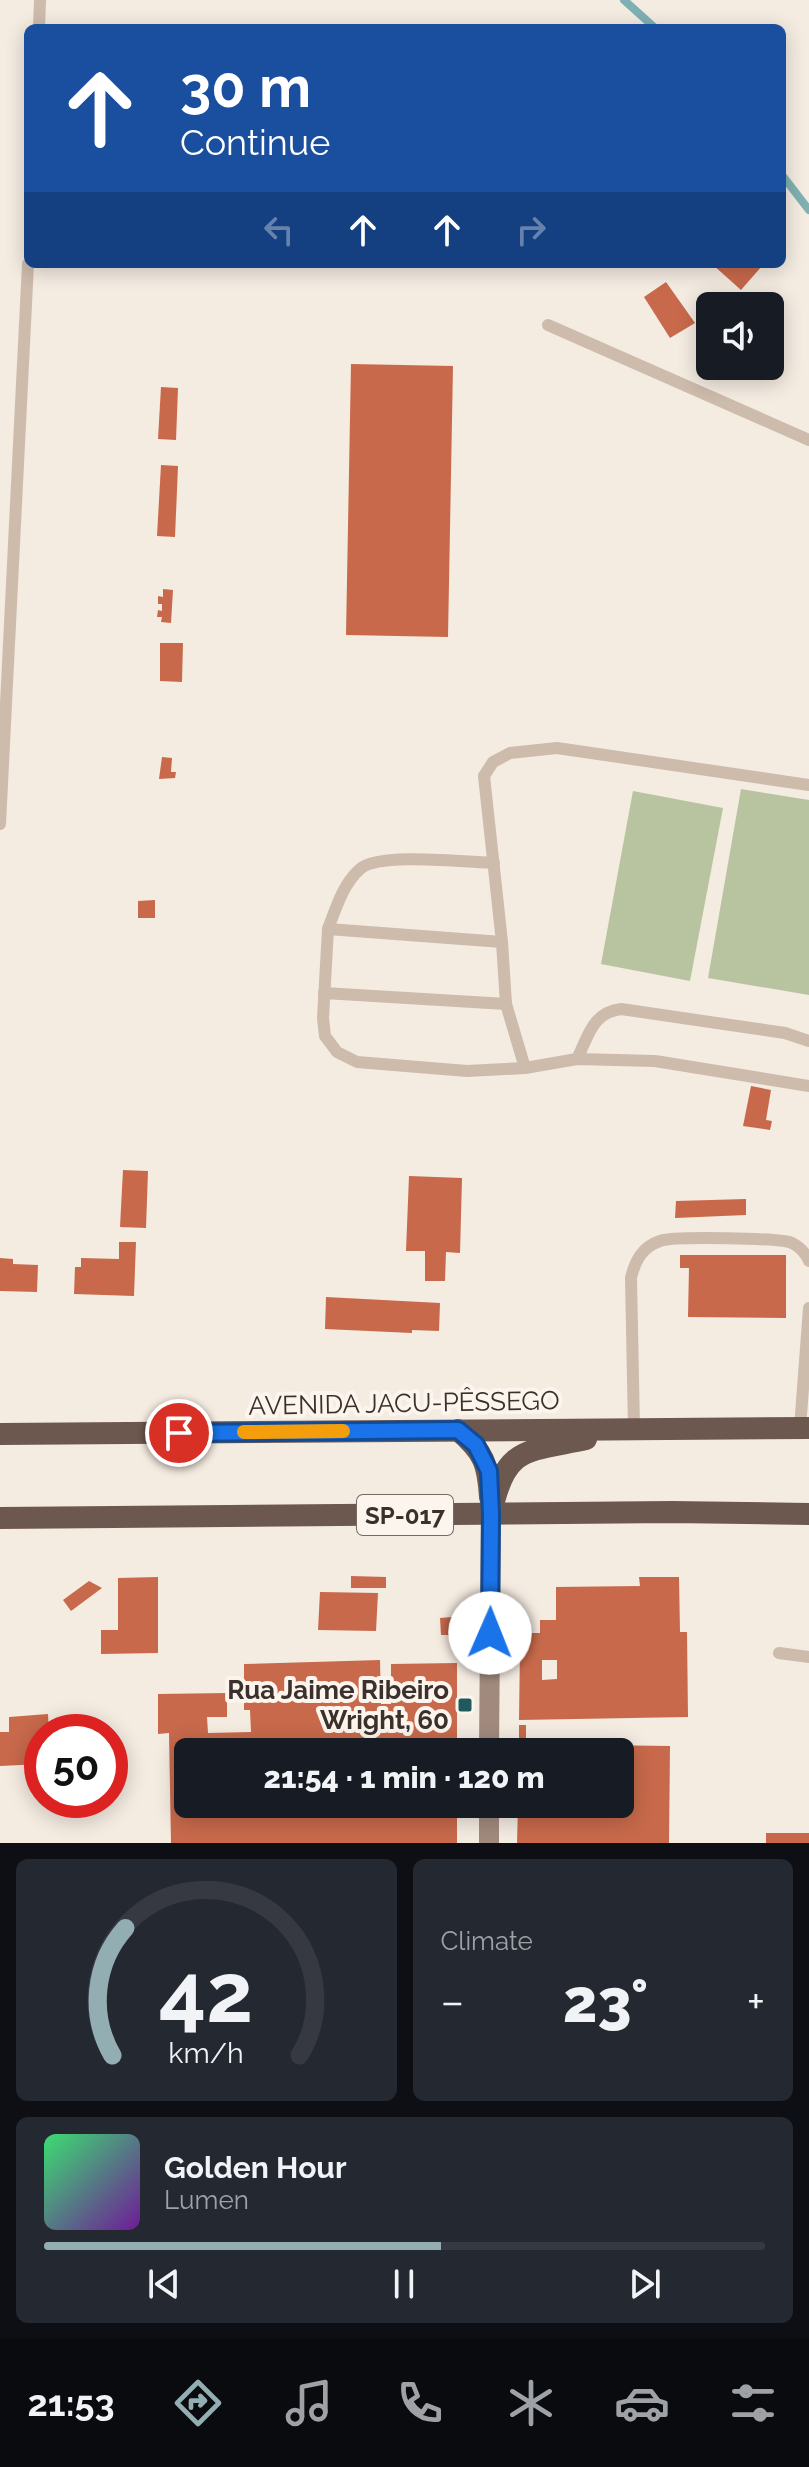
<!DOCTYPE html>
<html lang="en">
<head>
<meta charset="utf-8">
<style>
  body { margin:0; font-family:Raleway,sans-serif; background:#242831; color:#f1f3f6; height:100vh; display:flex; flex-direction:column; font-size:30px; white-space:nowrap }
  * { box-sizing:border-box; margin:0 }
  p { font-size:26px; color:#9ea1a6 }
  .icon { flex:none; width:44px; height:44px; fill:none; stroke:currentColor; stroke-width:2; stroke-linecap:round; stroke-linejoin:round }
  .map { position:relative; height:1843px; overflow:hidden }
  .drawer { display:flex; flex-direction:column; gap:16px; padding:16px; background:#0d0f14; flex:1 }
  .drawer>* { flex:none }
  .hud { position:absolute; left:24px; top:24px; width:762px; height:244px; border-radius:12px; box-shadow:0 4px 20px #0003; background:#1a4fa0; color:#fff; overflow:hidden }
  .fabs { position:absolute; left:696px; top:292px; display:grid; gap:16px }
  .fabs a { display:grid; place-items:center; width:88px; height:88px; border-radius:12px; background:#171b24; box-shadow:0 4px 20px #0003; font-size:40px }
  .speed { position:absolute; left:24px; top:1714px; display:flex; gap:16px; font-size:40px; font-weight:700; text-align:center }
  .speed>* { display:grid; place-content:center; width:104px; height:104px; border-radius:50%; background:#171b24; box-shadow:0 4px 20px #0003; line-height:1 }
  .speed .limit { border:12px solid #d22; background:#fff; color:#111 }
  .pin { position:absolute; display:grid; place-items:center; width:68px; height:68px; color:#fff; margin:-34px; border:4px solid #fff; border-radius:50%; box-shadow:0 2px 8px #0007 }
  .me { position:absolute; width:88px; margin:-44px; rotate:1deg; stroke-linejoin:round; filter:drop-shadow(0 0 6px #0008) }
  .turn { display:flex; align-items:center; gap:28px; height:168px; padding:0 24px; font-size:36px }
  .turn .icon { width:104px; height:104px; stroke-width:2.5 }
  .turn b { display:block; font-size:56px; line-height:68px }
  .lanes { display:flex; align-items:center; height:76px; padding:0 24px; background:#0003; justify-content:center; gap:40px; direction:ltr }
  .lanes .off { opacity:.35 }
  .big { font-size:60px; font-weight:800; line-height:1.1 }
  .drawer .tile { flex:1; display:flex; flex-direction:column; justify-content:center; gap:12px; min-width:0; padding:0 28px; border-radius:12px; background:#242831 }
  .drawer .dial { align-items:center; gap:0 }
  .dial svg { height:208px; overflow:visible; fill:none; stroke:#363941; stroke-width:7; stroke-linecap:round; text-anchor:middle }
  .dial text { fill:#f1f3f6; stroke:none }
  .song { display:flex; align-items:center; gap:24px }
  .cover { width:96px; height:96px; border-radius:12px; background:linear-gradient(135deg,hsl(140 70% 55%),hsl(280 70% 35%)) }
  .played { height:8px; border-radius:4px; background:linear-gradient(90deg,#92aeb2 55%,#363941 55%) }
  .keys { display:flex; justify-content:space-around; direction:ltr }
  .heat { display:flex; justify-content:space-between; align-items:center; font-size:44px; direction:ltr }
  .drawer .tiles { flex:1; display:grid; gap:16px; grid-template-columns:1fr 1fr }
  .tile:last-child { grid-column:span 2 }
  .trip { position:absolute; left:174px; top:1738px; width:460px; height:80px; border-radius:12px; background:#171b24; box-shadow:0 4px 20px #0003; font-weight:800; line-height:80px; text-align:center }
  .tab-bar { display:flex; height:128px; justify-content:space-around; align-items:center; background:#090b0e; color:#9ea1a6 }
  .tab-bar .icon { width:56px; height:56px }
  .tab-bar .active { color:#92aeb2 }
  .tab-bar b { font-size:36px; color:#f1f3f6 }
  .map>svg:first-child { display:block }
</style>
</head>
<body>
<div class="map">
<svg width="809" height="1843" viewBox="0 0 809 1843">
  <rect width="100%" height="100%" fill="#f4ebe1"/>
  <g fill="#b8c4a0">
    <path d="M741 789 809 800V995L708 978Z"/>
    <path d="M633 791 723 808 690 981 601 964Z"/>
  </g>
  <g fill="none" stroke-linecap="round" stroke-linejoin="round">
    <g stroke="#7fb0b2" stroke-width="8">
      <path d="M624 0 655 28"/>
      <path d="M782 175 809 210"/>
    </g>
  </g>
  <g fill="#c8694b" fill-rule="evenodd">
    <path d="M712 264H760L762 266 741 290Z"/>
    <path d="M666 282 695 323 670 338 644 297Z"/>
    <path d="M351 364 453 366 448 637 346 635Z"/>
    <path d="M161 387 178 388 176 440 158 439Z"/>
    <path d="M161 465 178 466 175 537 157 536Z"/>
    <path d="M163 589 173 590 171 623 161 622 162 617H157L158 610 162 611V604H158V596L163 597Z"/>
    <path d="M160 643H183L182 682 160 681Z"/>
    <path d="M162 757 172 758 171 772H176L175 778 159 779Z"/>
    <path d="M155 900V918H138V901Z"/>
    <path d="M751 1086 771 1090 766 1120 772 1121 770 1130 743 1126Z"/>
    <path d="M123 1170 148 1171 146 1228 120 1227Z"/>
    <path d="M409 1176 462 1178 460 1253 446 1252 445 1281H425V1251H406Z"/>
    <path d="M746 1199V1215L675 1218 676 1201Z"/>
    <path d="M119 1242H136L134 1296 74 1294 75 1267H81V1258L119 1259Z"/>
    <path d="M680 1255H786V1318L688 1317 689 1268H680Z"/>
    <path d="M0 1258 13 1259V1264L38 1265 37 1292 0 1291Z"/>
    <path d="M326 1297 440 1303 439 1331 412 1330V1333L325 1329Z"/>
    <path d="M351 1576 386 1577V1588H351Z"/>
    <path d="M158 1577V1653L101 1654V1630H118V1578Z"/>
    <path d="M639 1577H679L680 1632H687L688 1717 519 1720 520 1647H525V1633H540V1620H556V1587L640 1586ZM542 1660H557V1679L542 1680Z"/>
    <path d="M89 1581 102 1588 71 1611 63 1600Z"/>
    <path d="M320 1592 378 1593 376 1631 318 1630Z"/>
    <path d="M464 1616 466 1635H441L440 1618Z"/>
    <path d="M380 1660 381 1704H391V1664L457 1663V1752H188V1804H457V1843H171L169 1733 158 1734V1694L227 1693V1717H207L208 1733 251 1732 250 1710H244V1664Z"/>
    <path d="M48 1714 49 1732H42V1764L0 1766V1732H9V1717Z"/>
    <path d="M519 1725H526V1744L670 1746 669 1843H517L518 1804H620V1752H519Z"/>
    <rect x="766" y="1833" width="43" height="10"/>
  </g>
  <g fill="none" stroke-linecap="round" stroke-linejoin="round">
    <g stroke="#cdbbac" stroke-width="12">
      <path d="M39 28 40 0"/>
      <path d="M548 325 809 440"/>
      <path d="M809 785 557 748 510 753 493 762 484 776 502 942 506 1004 525 1068 577 1059 655 1061 809 1086"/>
      <path d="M0 824 28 264"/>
      <path d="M328 929C336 908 343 884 360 869 378 852 466 862 494 863"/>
      <path d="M502 942 328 929 323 1018 325 1036 337 1052 357 1062 467 1071 525 1068"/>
      <path d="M324 993 506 1004"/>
      <path d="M577 1059C589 1035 592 1013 621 1009L785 1033 809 1041"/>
      <path d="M800 1428 809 1308"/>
      <path d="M634 1429 631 1278C635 1261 642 1247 660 1241 672 1236 781 1238 792 1243 800 1247 806 1254 809 1261"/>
      <path d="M779 1653 809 1657"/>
    </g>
    <g stroke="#a18a7d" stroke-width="20">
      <path d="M489 1752 491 1514"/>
      <path d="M489 1843V1804"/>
    </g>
    <g stroke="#6c584f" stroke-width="22">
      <path d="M458 1430C484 1452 488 1464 490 1497"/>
      <path d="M0 1434 809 1428"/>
      <path d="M491 1514C505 1446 525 1452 586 1439"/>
      <path d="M0 1518 672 1512 809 1514"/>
    </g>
  </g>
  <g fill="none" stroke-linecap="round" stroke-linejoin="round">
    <defs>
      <path id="route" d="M179 1433 458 1430 476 1445 489 1471 491 1514 490 1633"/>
    </defs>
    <use href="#route" stroke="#114b97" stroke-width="20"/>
    <use href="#route" stroke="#1a73e8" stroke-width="14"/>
    <path stroke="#f59e0b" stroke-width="14" d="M244 1432 343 1431"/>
  </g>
  <rect fill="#1f5a5e" stroke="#fbf5ee" stroke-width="3" x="457" y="1697" width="16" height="16" rx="4"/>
  <g text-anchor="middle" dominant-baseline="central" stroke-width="8" stroke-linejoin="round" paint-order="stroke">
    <rect fill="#fbf5ee" stroke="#756b66" stroke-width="2" x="357" y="1495" width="96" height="40" rx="6"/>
    <g font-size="24" font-weight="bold" fill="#3b302b">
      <text x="405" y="1515">SP-017</text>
    </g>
    <g font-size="26" fill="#3b302b" stroke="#fbf5ee">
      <text transform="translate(404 1403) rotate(-1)">AVENIDA JACU-PÊSSEGO</text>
    </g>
    <g font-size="26" font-weight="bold" fill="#3b302b" stroke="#fbf5ee" text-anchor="end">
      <text x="449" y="1690">Rua Jaime Ribeiro<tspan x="449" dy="30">Wright, 60</tspan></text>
    </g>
  </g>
</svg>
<div class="fabs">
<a><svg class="icon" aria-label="sound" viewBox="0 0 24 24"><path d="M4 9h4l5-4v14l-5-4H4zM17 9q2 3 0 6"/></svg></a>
</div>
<div class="speed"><div class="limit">50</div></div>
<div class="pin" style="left:179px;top:1433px;background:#d93025"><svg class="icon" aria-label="arrive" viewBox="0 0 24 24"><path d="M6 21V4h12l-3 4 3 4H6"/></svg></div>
<svg class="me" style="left:490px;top:1633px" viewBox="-20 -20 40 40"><circle r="19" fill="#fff"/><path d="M0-13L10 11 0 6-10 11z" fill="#1a73e8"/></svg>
<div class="trip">21:54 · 1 min · 120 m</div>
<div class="hud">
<div class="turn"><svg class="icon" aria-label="ahead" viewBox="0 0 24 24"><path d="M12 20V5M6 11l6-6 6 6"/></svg><div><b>30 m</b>Continue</div></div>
<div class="lanes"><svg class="icon off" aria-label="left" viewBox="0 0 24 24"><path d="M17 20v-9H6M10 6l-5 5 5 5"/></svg><svg class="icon" aria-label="ahead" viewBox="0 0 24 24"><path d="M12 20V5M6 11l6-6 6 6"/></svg><svg class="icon" aria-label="ahead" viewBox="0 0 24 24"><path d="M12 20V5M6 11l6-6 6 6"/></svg><svg class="icon off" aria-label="right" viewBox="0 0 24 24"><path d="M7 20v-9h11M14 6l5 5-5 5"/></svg></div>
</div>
</div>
<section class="drawer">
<div class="tiles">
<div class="tile dial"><svg viewBox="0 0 100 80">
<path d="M14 69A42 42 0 1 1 86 69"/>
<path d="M14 69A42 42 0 0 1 19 20" stroke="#92aeb2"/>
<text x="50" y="56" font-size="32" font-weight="700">42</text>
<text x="50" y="72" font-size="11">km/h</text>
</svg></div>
<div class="tile"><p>Climate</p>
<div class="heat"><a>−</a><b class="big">23°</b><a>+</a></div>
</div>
<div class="tile">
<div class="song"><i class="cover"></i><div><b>Golden Hour</b><p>Lumen</p></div></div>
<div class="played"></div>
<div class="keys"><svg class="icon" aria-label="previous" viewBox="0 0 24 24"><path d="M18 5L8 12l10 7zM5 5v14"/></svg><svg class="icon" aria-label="pause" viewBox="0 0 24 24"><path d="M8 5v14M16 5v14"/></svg><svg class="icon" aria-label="next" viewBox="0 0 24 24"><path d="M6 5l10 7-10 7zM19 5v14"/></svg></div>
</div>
</div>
</section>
<nav class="tab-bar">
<b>21:53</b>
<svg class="icon active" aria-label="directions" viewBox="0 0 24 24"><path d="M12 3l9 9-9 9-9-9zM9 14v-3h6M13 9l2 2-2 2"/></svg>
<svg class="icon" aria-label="music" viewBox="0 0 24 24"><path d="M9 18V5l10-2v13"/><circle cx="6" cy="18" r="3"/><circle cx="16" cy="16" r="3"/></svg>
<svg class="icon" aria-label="phone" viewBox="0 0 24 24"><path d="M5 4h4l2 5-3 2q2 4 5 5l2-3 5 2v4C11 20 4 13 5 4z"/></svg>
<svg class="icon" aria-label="climate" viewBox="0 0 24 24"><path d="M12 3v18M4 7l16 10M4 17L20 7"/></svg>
<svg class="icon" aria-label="car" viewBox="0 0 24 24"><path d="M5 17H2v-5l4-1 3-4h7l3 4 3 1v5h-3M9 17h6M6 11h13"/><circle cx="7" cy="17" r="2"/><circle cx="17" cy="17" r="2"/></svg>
<svg class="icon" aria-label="filters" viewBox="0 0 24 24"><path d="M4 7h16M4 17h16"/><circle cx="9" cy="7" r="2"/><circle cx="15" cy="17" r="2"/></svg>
</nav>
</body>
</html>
